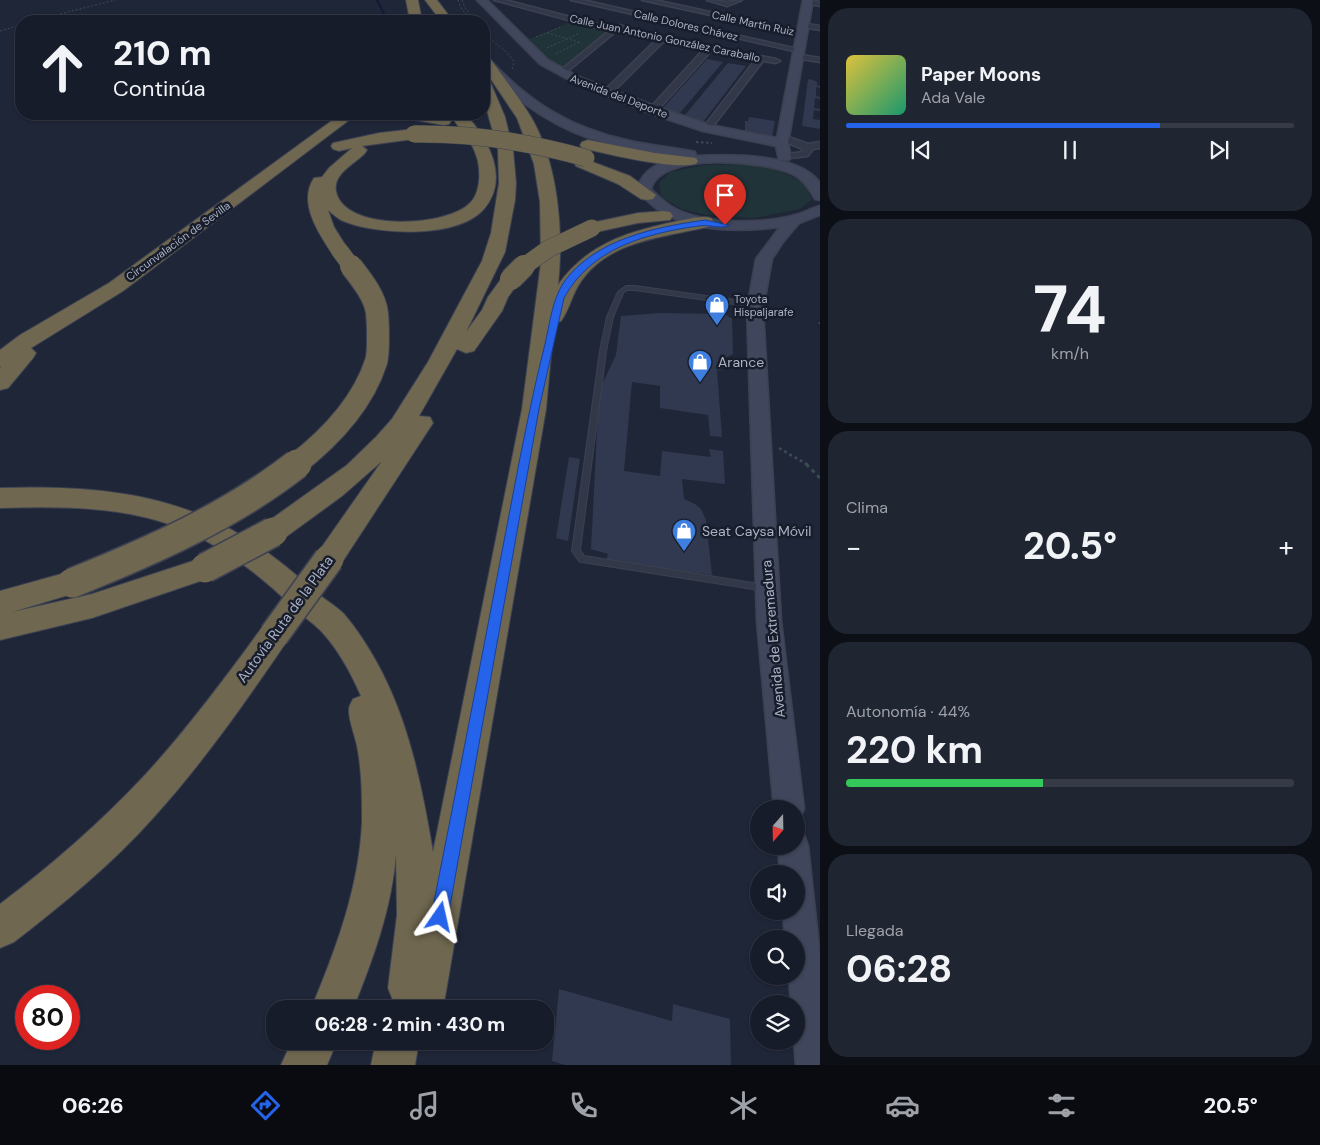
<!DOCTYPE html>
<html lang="es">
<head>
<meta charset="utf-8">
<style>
  body { margin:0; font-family:"DM Sans",sans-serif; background:#202532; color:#f1f3f6; height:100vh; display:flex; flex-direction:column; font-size:19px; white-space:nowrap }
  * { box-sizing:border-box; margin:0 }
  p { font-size:16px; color:#9ea1a8 }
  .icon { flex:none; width:28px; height:28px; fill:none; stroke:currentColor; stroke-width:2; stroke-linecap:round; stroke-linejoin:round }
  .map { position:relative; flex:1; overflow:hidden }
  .sheet { display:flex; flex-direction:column; gap:8px; padding:8px; background:#0d0f17; width:500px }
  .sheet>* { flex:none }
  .hud { position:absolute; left:15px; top:15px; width:475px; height:105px; border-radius:20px; box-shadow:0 1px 4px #0004,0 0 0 1px #363a47; background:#171c2a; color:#f1f3f6; overflow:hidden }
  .needle { width:32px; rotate:200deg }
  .controls { position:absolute; left:750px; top:800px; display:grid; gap:10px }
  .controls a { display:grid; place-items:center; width:55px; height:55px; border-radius:50%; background:#171c2a; box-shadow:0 1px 4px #0004,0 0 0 1px #363a47; font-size:25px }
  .speed { position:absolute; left:15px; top:985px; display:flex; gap:10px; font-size:25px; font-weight:700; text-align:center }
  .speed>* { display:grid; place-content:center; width:65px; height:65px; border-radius:50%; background:#171c2a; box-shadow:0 1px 4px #0004,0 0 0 1px #363a47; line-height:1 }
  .speed .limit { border:8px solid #d22; background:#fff; color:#111 }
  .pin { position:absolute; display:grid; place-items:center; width:42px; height:42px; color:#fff; margin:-51px -21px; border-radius:50% 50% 50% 0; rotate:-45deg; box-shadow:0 0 5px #0007 }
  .pin .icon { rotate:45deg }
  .me { position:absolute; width:55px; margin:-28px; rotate:11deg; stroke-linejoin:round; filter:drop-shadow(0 0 4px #0008) }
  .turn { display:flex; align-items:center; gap:18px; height:105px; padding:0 15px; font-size:22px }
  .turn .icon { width:65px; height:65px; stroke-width:2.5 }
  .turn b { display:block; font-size:35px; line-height:42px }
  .big { font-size:38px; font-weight:700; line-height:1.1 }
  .sheet .card { flex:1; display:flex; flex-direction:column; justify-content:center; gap:8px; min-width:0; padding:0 18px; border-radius:20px; background:#202532 }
  .sheet .dial { align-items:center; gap:0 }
  .dial b { font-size:65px; line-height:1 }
  .song { display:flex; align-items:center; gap:15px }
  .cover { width:60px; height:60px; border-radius:8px; background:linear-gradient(135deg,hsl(50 70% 55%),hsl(160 70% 35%)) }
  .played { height:5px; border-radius:2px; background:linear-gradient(90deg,#2563eb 70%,#363a47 70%) }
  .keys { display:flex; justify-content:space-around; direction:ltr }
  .heat { display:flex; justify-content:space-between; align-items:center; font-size:28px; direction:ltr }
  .charge { height:8px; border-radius:4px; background:linear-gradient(90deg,#34c759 44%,#363a47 0) }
  .trip { position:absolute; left:266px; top:1000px; width:288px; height:50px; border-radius:20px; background:#171c2a; box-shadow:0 1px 4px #0004,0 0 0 1px #363a47; font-weight:700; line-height:50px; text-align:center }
  .tab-bar { display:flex; height:80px; justify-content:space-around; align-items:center; background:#090b11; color:#9ea1a8 }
  .tab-bar .icon { width:35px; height:35px }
  .tab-bar .active { color:#2563eb }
  .tab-bar b { font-size:22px; color:#f1f3f6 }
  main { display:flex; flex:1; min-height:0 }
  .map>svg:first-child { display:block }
</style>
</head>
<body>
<main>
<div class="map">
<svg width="820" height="1065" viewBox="0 0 820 1065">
  <rect width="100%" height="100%" fill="#1f2638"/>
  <g fill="#203339">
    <path d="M573 21 608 31 566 66C552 68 537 49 527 40Z"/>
    <path d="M743 164 778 170 803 182 812 199 800 209 755 218 706 215 681 209 661 197 659 183 670 172 704 165Z"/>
  </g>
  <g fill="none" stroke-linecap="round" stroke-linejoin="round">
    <path stroke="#121c35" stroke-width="2.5" d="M377 0 386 18"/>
  </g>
  <g fill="#30394f">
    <path d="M707 59 723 62 679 114 663 108Z"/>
    <path d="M728 63 746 66 703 122 685 115Z"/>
    <path d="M808 79 813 80 817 82V85L820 86V88L816 87V96L820 97V99L815 98 814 108 820 109V111L814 110 813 119 820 120V129L802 126Z"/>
    <path d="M749 117 775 121 772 136 745 132V121H748Z"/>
    <path d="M659 313 725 314 732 319 733 354 720 361 721 371 717 370 722 437 710 436 708 415 660 408V386L632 382 624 471 660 476 662 451 711 457 709 449 723 451 725 484 682 479 684 499 695 504 701 509 706 520 712 575 606 561 608 554 591 549 599 391 616 355 621 316Z"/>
    <path d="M569 457 580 459 568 541 556 538Z"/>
    <path d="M559 989 672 1021 673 1004 730 1019 731 1065H565L552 1061Z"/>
  </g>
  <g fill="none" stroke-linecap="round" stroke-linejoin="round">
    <defs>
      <path id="lane" d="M626 286H635L756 303 759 305 756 307 635 290H627L623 293 613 317 606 351 580 550 584 556 766 585 769 586 770 588 769 590 766 591 582 562 579 561 572 551 600 351 607 317 618 292Z"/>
      <g id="street">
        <path d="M494 0H505L613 28 621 25 625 27 622 29 776 59 780 61 776 63 763 61 710 130 707 131 703 128 756 59 711 51 656 112 653 113 649 110 650 108 704 49 663 42 610 95H604V91L656 40 615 32 563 75H560V71L609 31Z"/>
        <path d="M571 0H583L802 50 798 52Z"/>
        <path d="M642 0H655L806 33 802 35Z"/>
        <path d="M707 0 727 2 742 0 727 6Z"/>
        <path d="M808 0 820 2V6L806 3 805 2Z"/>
        <path d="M801 23 820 26V30L801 27Z"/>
        <path d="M795 54 820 58V62L795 58Z"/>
        <path d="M783 135 808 144 820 142V148L813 149 808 156 781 159V155L802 152 803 149 780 140 778 138Z"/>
      </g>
      <g id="secondary">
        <path d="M477 0H487L548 60 579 77 657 107 710 125 777 138 803 0H813L788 143 791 157 789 160H779L776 146 703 131 649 113 571 81 540 64Z"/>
        <path d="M484 57 488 58C530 103 570 128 630 141 652 146 674 147 695 152L696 156C730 154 799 153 820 183V200L815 199C808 188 805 180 792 174 766 161 660 151 651 189 659 197 667 205 678 210 708 224 763 224 795 215 804 213 811 208 820 206V215L799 223 783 242 772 259 763 309 781 621 804 809 799 819 796 821V809H774L757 621 747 309 756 259 780 227C731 233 668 233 637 189 643 168 661 162 680 158 598 146 541 130 484 66Z"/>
        <path d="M796 832 804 835 808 846 820 957V1065H796L794 1041H796V1004H791L789 976H796V939H785L783 911H796V874H780L778 846H796Z"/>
      </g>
      <g id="highway">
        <path d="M406 0H418L422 21H410Z"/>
        <path d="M425 0H437L453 21H441Z"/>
        <path d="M484 56 489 57C503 77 518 96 531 117 558 163 564 232 558 285 587 244 627 232 673 222 685 220 699 215 711 218L714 222 711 226C668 237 611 239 582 280 572 293 570 309 561 321L554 323 546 409 443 1009H401L402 1006 394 1003 388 988 397 915 396 854C392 908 373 959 353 1009H311C336 949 359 888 362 822 362 797 362 771 357 746 355 736 348 718 349 709 349 706 352 701 353 699L361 696C351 673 338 649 321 631 312 622 301 615 292 606 261 576 225 548 184 530 128 506 60 506 0 508V488C68 486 142 489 205 517 246 534 282 561 314 591 324 599 335 605 344 614 356 628 367 645 376 661 409 720 422 787 433 852L522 409 541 262 540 202 534 164 517 118 484 69Z"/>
        <path d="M484 80 491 84 505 117 513 150 516 183 515 200 505 252 466 332 482 310 488 297 504 275 511 273 518 275 521 279 508 297 502 311 474 351 466 353 457 349 419 416 430 417 433 423 339 567 329 570 319 567 315 559 319 551 382 461 342 496 283 539 273 542 263 539 259 532 263 525 347 465 376 437 392 419 428 362 482 261 491 233 499 183 498 150 484 100Z"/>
        <path d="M341 114H357L123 291 31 348 36 353 33 358 8 388 0 390V368L2 366 0 367V350L20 335 109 283Z"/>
        <path d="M396 114H428L449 118 451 121 449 124 444 125 403 118 398 117Z"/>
        <path d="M450 114H465C488 138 511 179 483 210 456 239 377 235 343 221 338 219 333 214 328 210L334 227 349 251 347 255 340 257 333 255C320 235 297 203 314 178L322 177 329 168 352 148 339 151 333 149 331 146 333 143 379 133 414 129 419 131 422 134 419 137 414 139 362 146 367 150 365 153C355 164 333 173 336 191 343 232 448 228 471 202 481 191 481 168 476 155 471 138 458 128 450 114Z"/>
        <path d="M588 140 655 153 696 158 698 161 696 164C673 170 607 154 582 148L580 145 582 142Z"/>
        <path d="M582 158 630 176 656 195 653 199 647 200 641 199 618 184 576 166 574 163 576 160Z"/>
        <path d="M664 211 670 212 673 216 670 220 638 223 592 233 586 232 583 228 586 224 638 213Z"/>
        <path d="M205 557 215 560 219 568 215 576 92 618 0 640V591L72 571 82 575 87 583 82 591 12 612 92 594Z"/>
        <path d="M274 622 285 626 289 635 285 644C244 704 202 764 153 818 112 864 63 904 14 942L0 948V904C52 865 101 822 145 775 188 728 226 677 263 626Z"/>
        <path d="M292 1041H337L327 1065H281Z"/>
        <path d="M376 1041H419L415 1065H371Z"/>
      </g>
    </defs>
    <use href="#lane" stroke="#3c4152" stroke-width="2"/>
    <use href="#street" stroke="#3c4152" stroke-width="3"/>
    <use href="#secondary" stroke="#3c4152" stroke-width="3"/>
    <use href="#highway" stroke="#3d4253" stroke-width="2"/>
    <g stroke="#394c51" stroke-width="1" stroke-dasharray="2 2" stroke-linecap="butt">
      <path d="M458 0C461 9 465 17 476 16L480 21"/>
      <path d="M462 0 465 8 472 16"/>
      <path d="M33 21 115 0"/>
      <path d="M484 23 488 27 484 32C493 44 507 49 514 62L512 69"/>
      <path d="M0 31 21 25"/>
      <path d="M547 33 582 43"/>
      <path d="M536 37 561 27"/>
      <path d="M547 48 580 33"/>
      <path d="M556 54 579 42"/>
    </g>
    <path stroke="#394c51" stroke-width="2" stroke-dasharray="2.5 2.5" stroke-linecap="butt" d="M696 142 712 143"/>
    <g stroke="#394c51" stroke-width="2.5" stroke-dasharray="3 3" stroke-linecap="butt">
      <path d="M820 322V324"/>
      <path d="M779 448 808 465"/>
    </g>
    <path stroke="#394c51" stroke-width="3" stroke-dasharray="4 4" stroke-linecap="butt" d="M806 464 820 478"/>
    <use href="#lane" fill="#323848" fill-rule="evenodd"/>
    <use href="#street" fill="#323848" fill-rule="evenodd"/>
    <use href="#secondary" fill="#40465b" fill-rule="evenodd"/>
    <use href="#highway" fill="#6f674f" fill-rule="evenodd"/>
    <defs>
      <g id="highway-bridge-far2">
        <path d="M414 134C473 133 529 142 586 158"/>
        <path d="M340 251 352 267"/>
        <path d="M523 267 548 249 592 228"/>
      </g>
      <g id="highway-bridge-far1">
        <path d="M511 279 524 266"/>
        <path d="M295 465C330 438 362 405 376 362 379 353 378 323 377 313 375 296 361 279 351 266"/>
      </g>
      <g id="highway-bridge">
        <path d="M205 568 273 532"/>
        <path d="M72 583C151 551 229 517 297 464"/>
        <path d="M274 635 329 559"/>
      </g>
    </defs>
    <use href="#highway-bridge-far2" stroke="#3d4253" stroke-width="18" stroke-linecap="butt"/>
    <use href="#highway-bridge-far1" stroke="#3d4253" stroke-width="24" stroke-linecap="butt"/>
    <use href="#highway-bridge" stroke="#3d4253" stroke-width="32" stroke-linecap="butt"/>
    <use href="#highway-bridge-far2" stroke="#6f674f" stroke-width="17"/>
    <use href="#highway-bridge-far1" stroke="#6f674f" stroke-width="22"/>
    <use href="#highway-bridge" stroke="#6f674f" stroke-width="29"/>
  </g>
  <path fill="#2563eb" stroke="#184099" d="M705 220 729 225C722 230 708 224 699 226 647 233 591 248 564 298L539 409 448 917 445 923 440 925 434 923 431 917C461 766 490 614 519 463 527 423 535 383 545 344 550 323 552 300 564 282 595 239 656 227 705 220Z"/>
  <defs>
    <symbol id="shop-pin" viewBox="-11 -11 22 30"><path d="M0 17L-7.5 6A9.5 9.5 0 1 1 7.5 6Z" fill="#3f7fe0" stroke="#181d2c"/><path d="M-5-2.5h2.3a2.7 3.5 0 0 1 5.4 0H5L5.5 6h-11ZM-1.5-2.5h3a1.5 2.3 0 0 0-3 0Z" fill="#fff"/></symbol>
  </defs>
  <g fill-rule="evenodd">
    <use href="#shop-pin" x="703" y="291" width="28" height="38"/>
    <use href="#shop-pin" x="686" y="348" width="28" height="38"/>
    <use href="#shop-pin" x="670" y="517" width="28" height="38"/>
  </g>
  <g text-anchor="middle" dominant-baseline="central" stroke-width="5" stroke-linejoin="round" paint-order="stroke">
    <g font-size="11" fill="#acb2c5" stroke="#181d2c">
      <text transform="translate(753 23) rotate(12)">Calle Martín Ruiz</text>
      <text transform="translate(686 25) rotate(13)">Calle Dolores Chávez</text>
      <text transform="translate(665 38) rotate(12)">Calle Juan Antonio González Caraballo</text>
      <text transform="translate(619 96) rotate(21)">Avenida del Deporte</text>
      <text transform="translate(178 241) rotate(-36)">Circunvalación de Sevilla</text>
    </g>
    <g font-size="11" fill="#acb2c5" stroke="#181d2c" text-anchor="start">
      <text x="734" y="299">Toyota<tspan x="734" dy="13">Hispaljarafe</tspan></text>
    </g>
    <g font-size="14" fill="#acb2c5" stroke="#181d2c" text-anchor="start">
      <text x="718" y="362">Arance</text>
      <text x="702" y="531">Seat Caysa Móvil</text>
    </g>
    <g font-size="14" fill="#acb2c5" stroke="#181d2c">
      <text transform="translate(285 619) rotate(-54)">Autovía Ruta de la Plata</text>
      <text transform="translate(773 639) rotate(-95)">Avenida de Extremadura</text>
    </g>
  </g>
</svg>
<div class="controls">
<a><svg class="needle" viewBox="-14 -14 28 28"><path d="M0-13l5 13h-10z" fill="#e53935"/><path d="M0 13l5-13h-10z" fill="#9ea1a8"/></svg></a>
<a><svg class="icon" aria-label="sound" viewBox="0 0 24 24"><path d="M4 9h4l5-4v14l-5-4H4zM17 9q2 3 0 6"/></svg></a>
<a><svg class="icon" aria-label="search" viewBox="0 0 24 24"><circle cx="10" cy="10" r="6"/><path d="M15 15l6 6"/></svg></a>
<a><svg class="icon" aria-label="layers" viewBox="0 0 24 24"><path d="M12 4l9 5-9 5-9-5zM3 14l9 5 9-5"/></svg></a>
</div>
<div class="speed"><div class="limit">80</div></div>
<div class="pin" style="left:725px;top:225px;background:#d93025"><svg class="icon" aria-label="arrive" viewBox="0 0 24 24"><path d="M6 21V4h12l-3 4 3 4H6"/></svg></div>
<svg class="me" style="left:440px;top:917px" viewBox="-20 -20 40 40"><path d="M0-17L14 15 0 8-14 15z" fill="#2563eb" stroke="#fff" stroke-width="4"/></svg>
<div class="trip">06:28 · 2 min · 430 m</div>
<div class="hud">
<div class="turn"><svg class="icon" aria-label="ahead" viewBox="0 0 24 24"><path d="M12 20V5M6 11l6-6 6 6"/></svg><div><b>210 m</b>Continúa</div></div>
</div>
</div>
<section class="sheet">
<div class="card">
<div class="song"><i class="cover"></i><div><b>Paper Moons</b><p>Ada Vale</p></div></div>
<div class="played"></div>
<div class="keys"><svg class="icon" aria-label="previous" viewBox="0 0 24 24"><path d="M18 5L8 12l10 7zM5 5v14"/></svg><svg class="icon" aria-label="pause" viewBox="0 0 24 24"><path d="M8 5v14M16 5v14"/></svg><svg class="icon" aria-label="next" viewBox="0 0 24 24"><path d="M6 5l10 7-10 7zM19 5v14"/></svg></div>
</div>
<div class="card dial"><b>74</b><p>km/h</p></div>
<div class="card"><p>Clima</p>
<div class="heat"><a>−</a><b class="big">20.5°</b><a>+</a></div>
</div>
<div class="card"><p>Autonomía · 44%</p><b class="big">220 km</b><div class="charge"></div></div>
<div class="card"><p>Llegada</p><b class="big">06:28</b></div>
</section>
</main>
<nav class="tab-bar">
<b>06:26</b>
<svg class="icon active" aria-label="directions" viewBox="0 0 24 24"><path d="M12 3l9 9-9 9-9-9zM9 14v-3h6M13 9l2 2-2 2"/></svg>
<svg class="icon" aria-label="music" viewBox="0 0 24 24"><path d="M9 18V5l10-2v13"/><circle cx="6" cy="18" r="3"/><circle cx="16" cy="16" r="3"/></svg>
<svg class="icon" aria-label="phone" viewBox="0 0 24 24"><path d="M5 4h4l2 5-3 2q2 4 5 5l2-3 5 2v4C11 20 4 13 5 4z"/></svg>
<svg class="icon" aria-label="climate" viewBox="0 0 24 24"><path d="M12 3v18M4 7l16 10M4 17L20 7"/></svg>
<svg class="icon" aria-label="car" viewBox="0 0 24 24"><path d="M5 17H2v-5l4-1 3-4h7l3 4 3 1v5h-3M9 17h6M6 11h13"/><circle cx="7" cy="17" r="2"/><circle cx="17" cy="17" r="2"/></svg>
<svg class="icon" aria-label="filters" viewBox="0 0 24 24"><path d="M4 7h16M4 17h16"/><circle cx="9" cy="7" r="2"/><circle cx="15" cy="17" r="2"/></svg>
<b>20.5°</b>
</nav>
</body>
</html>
